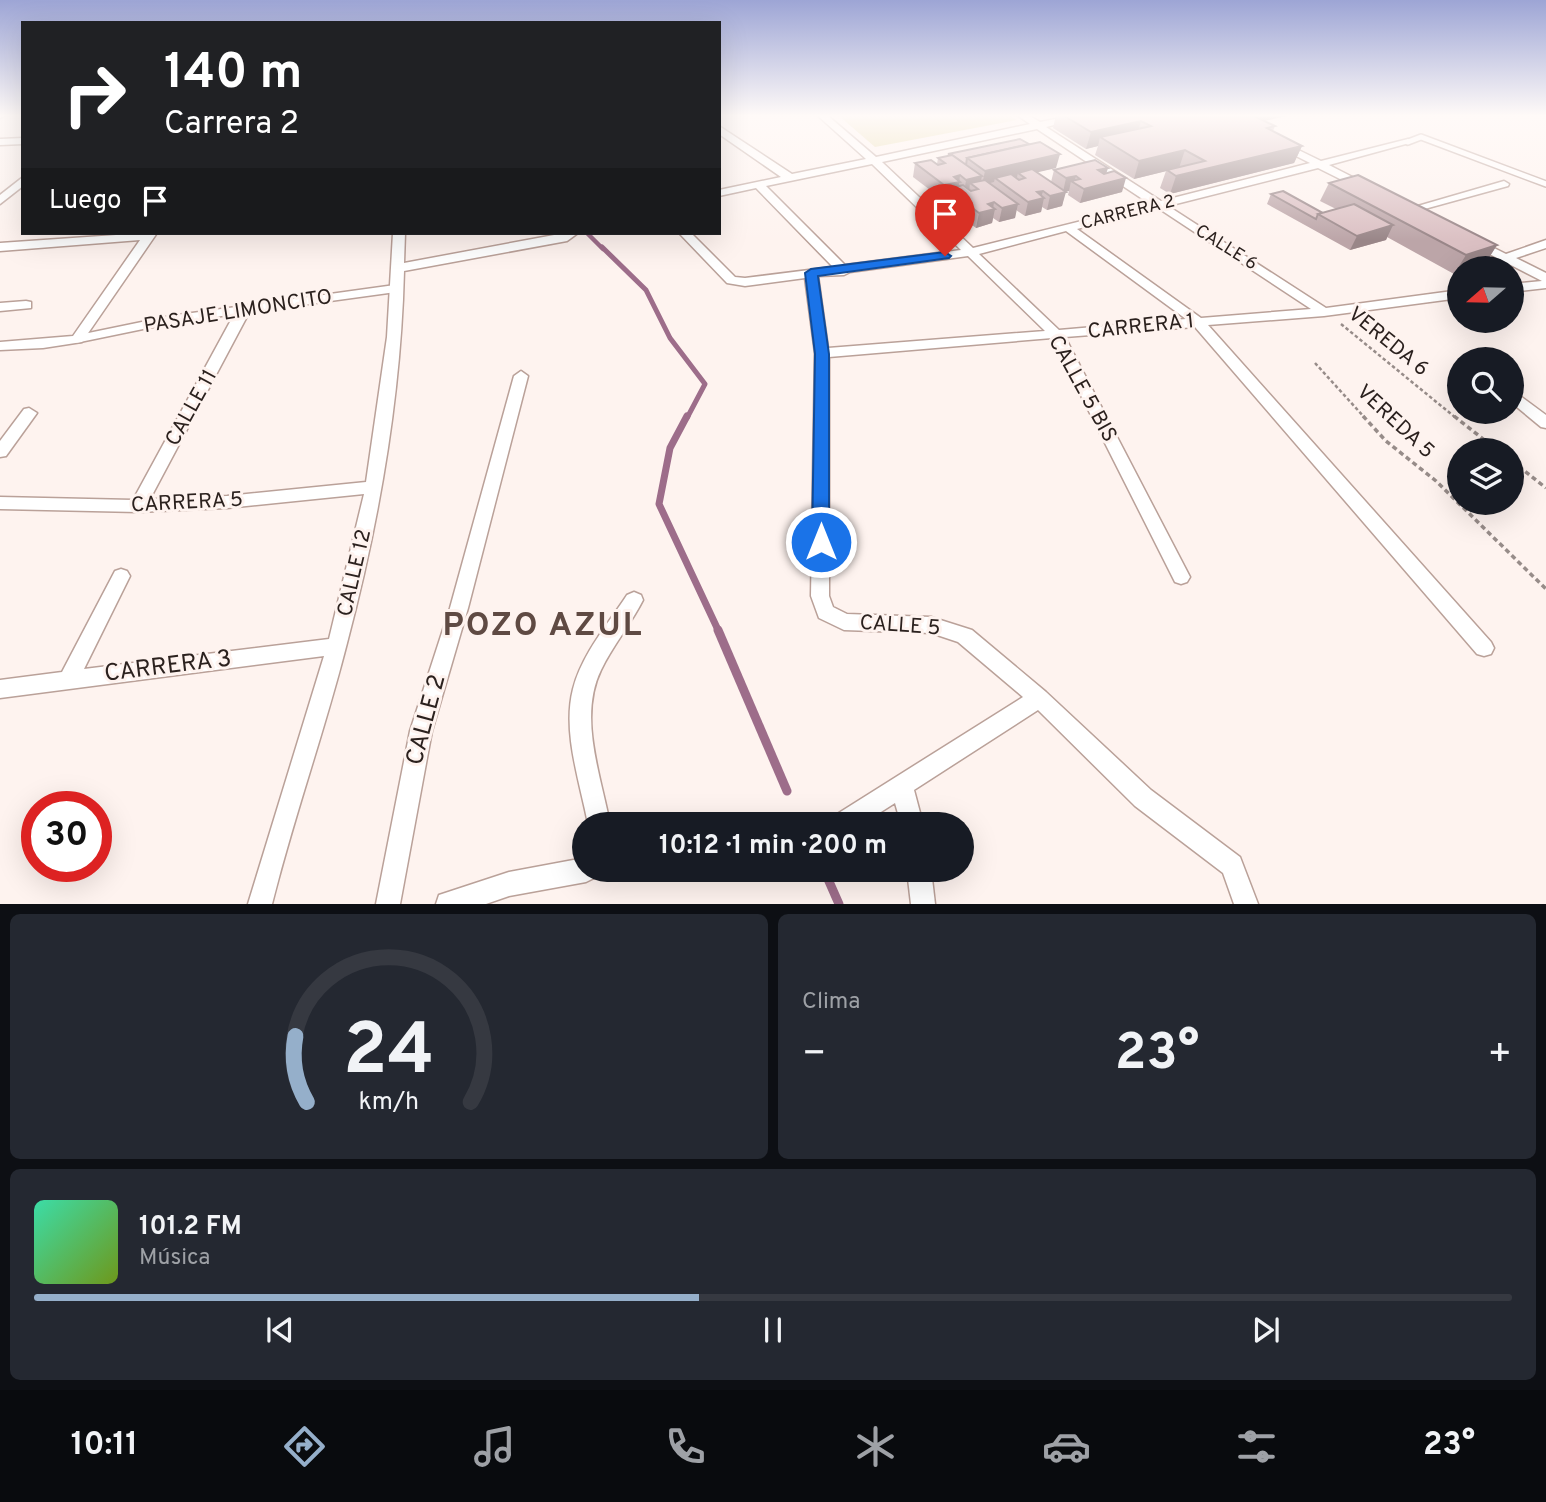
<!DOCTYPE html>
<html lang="es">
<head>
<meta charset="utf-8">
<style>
  body { margin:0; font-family:Overpass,sans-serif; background:#242831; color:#f1f3f6; height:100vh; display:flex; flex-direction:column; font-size:26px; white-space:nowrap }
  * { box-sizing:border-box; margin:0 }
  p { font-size:23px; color:#9ea1a6 }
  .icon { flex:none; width:38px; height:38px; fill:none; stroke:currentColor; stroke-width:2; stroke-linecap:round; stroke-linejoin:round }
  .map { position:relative; height:904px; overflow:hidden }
  .panel { display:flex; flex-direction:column; gap:10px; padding:10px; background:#0d0f14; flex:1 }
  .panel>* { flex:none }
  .banner { position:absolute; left:21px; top:21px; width:700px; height:214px; border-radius:0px; box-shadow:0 7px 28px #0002; background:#202124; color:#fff; overflow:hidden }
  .needle { width:46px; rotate:250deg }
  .buttons { position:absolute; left:1447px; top:256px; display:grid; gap:14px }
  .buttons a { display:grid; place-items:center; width:77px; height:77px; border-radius:50%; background:#171b24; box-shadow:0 7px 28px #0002; font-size:35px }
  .speed { position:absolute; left:21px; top:791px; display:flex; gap:14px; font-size:35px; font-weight:700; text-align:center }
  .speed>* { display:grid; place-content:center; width:91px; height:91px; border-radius:50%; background:#171b24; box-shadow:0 7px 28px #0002; line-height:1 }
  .speed .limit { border:10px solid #d22; background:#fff; color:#111 }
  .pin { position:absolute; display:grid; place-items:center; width:60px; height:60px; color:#fff; margin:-72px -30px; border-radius:50% 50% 50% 0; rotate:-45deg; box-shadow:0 0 7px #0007 }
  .pin .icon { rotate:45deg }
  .me { position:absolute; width:77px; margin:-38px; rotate:0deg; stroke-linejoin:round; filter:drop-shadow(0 0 5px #0008) }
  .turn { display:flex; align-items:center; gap:24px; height:147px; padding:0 28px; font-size:32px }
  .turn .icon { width:91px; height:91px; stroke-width:2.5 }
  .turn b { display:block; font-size:49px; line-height:60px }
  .then { display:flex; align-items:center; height:66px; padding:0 28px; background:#0003; gap:14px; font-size:26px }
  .big { font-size:52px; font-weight:700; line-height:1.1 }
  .panel .tile { flex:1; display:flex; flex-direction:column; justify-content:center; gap:10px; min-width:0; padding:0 24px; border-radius:10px; background:#242831 }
  .panel .dial { align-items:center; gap:0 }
  .dial svg { height:182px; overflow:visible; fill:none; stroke:#363941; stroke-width:7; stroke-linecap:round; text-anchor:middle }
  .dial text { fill:#f1f3f6; stroke:none }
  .song { display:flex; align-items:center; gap:21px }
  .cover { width:84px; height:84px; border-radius:10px; background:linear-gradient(135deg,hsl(160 70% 55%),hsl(80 70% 35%)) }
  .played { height:7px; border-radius:4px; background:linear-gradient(90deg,#95afca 45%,#363941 45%) }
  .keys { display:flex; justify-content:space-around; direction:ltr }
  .heat { display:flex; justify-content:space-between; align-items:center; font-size:38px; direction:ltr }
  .panel .tiles { flex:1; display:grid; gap:10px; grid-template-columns:1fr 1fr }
  .tile:last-child { grid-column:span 2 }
  .trip { position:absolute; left:572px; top:812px; width:402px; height:70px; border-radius:35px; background:#171b24; box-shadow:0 7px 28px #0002; font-weight:700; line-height:70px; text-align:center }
  .tabs { display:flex; height:112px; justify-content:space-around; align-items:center; background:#090b0e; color:#9ea1a6 }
  .tabs .icon { width:49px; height:49px }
  .tabs .active { color:#95afca }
  .tabs b { font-size:32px; color:#f1f3f6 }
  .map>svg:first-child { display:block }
</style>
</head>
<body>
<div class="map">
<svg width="1546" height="904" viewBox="0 0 1546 904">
  <rect width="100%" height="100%" fill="#fef3ef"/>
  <path fill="#e6daa6" d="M838 115H1009L1017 120 875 147Z"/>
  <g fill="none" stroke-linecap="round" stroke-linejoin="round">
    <path stroke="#9d6d8a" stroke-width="4.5" d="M587 233 603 249"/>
    <path stroke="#9d6d8a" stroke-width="5" d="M602 247 646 290 670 338 705 384 687 418"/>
    <path stroke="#9d6d8a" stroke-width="7" d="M687 416 670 448 659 504 719 632"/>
    <g stroke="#9d6d8a" stroke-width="9">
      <path d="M718 630 787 791"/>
      <path d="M824 870 839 904"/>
    </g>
    <defs>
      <path id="service-far1" d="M1408 142 1421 137 1546 184"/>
      <path id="service" d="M77 339 174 319 399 288"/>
      <g id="minor">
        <path d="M0 115H6L0 118Z"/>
        <path d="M817 115H827L876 157 1030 124 1017 115H1028L1040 122 1076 115H1093L1046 127 1161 201 1310 163 1276 146V142L1280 141 1321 161 1408 139 1413 142 1329 165 1370 186V190H1362L1318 168 1168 206 1326 308 1460 290V298L1324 316 1208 325 1491 642 1494 648 1491 654 1484 656 1477 654 1195 327 1065 337 1190 577 1187 582 1181 584 1175 582 1052 338 829 357V596L833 607 847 614 931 617 972 630 1046 692 1151 790 1240 857 1258 904H1234L1223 873 1135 806 1038 710 914 790 923 824H901L895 803 862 824H831L834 816 1023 697 958 642 931 633 844 630 819 618 811 596 815 353 805 278 745 286 727 283 679 233H691L735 277 745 278 833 267 756 188 719 196V190L781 177 719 134V126L792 174 866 159ZM1037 129 1150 204 973 248 882 162ZM872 164 961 250 845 265 766 186ZM1158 208 1311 309 1201 318 1077 229ZM1066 231 1186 319 1059 330 979 254ZM968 256 1045 331 828 348 818 276 844 275 850 272Z"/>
        <path d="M23 138V144L0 145V139Z"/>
        <path d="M23 177V186L0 204V195Z"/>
        <path d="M1504 181 1509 184 1508 186 1410 213 1404 210Z"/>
        <path d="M145 233H157L82 342 43 348 0 350V342L73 336 140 240 0 251V243Z"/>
        <path d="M393 233H405L404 263 565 233H578L567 241 404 271C401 396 379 522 347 643 325 730 294 816 272 904H248L324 656 0 698V680L62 672 115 571 121 569 127 571 130 576 84 669 329 639 364 494 227 508 138 512 0 509V497L133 500 237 309 244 305 251 309 150 499 227 496 366 482 387 337Z"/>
        <path d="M1474 238 1506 254 1546 240V248L1516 258 1546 273V288L1512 292V284L1542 281 1470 244 1468 242Z"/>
        <path d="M26 301 31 302V308L0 311V303Z"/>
        <path d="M521 371 528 376 468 608 432 731 400 904H376L410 731 450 608 514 376Z"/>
        <path d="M1512 390 1546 415V428L1541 427 1512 403Z"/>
        <path d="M29 408 37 413 6 456 0 457V441L24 409Z"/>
        <path d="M634 592 641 595 643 600C631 624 613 645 601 670 578 717 601 776 610 824H588C580 782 562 732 573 689 582 654 608 624 627 595Z"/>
        <path d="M584 858V870H598L594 878 586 882 509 896 486 904H436L439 895 509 872Z"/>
        <path d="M907 870H931L935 904H911Z"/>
      </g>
    </defs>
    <use href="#service-far1" stroke="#baa199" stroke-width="8"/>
    <use href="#service" stroke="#baa199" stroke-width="10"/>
    <use href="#minor" stroke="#baa199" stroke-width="3"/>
    <g stroke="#978c89" stroke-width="2.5" stroke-dasharray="3.5 2.5" stroke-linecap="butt">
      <path d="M1341 324 1456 418"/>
      <path d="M1315 363 1365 418"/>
    </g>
    <g stroke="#978c89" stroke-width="3.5" stroke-dasharray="5 3.5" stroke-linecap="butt">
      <path d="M1363 416 1386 441 1436 481 1546 589"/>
      <path d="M1454 416 1497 450"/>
      <path d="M1512 461 1546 488"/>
    </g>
    <use href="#service-far1" stroke="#fff" stroke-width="5"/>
    <use href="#service" stroke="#fff" stroke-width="7"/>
    <use href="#minor" fill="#fff" fill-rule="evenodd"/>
  </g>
  <g fill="#bca5a8">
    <path d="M1056 115H1291L1264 121 1275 126 1273 131 1302 146 1294 163 1170 194 1160 188 1166 171 1134 179 1095 155 1098 146 1086 149 1053 128Z"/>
    <path d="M948 154 1056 168 1036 172 1051 182 1054 170 1107 173 1122 192 1080 203 1068 195 1069 191 1065 192 1062 206 1047 210 1042 207 1041 212 1025 216 1016 210 1015 218 999 222 993 218 992 223 976 228 945 203V199H942L913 177 915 163 937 164 938 158 948 156Z"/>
    <path d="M1329 183 1497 245 1485 264 1454 274 1387 237 1386 240 1350 250 1267 204 1271 194 1323 213 1336 209 1320 201Z"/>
  </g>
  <g fill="#998688">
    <path d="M1261 115H1291L1258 122Z"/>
    <path d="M1141 121 1136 138 1100 137 1098 146 1086 149 1091 132Z"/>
    <path d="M1302 146 1294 163 1170 194 1176 176Z"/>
    <path d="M1185 150 1179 168 1134 179 1139 161Z"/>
    <path d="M1060 154 1056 168 1022 176 1018 173 1017 177 999 181 995 178 994 182 982 185 985 171Z"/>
    <path d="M1108 168 1104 181 1098 170Z"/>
    <path d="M960 175 958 195 947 189 945 199H942L944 185 954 177Z"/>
    <path d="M982 176 979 190 970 183 969 193 964 194 966 180Z"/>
    <path d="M1076 176 1074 183 1071 181 1069 191 1063 192 1066 178Z"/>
    <path d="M1126 178 1122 192 1080 203 1084 189Z"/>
    <path d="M1043 191 1041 198H1044L1041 212 1025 216 1028 202 1037 192Z"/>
    <path d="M1066 192 1062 206 1047 210 1050 196Z"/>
    <path d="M994 202 993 210 995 209 992 223 976 228 979 213 988 204Z"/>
    <path d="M1018 204 1015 218 999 222 1002 208Z"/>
    <path d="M1393 225 1386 240 1350 250 1357 236Z"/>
    <path d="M1497 245 1485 264 1473 268H1460V272L1454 274 1466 255Z"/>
  </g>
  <g fill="#dbc0c3" stroke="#998688" stroke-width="2">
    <path d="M1063 115H1252L1275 126 1267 128 1302 146 1176 176 1167 170 1205 161 1185 150 1139 161 1100 137 1151 126 1141 121 1091 132Z"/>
    <path d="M1020 139 1029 144 967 158 966 165 952 155 948 154Z"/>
    <path d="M1040 142 1060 154 985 171 967 158Z"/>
    <path d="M952 155 982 176 966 180 960 175 954 177 960 182 944 185 915 163 931 160 938 165 945 163 938 158Z"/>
    <path d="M1095 160 1108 168 1098 170 1104 174 1114 171 1126 178 1084 189 1071 181 1080 179 1076 176 1066 178 1054 170Z"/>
    <path d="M1032 169 1066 192 1050 196 1043 191 1037 192 1044 198 1028 202 995 178 1011 174 1019 180 1025 178 1018 173Z"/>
    <path d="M1358 175 1497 245 1466 255 1329 183Z"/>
    <path d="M985 180 1018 204 1002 208 994 202 988 204 995 209 979 213 947 189 963 185 971 191 978 189 970 183Z"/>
    <path d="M1283 191 1323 213 1318 214 1316 219 1271 194Z"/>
    <path d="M1354 204 1393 225 1357 236 1318 214Z"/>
  </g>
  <linearGradient id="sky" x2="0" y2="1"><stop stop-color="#9da5d5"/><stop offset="0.48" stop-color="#fffaf8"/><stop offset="1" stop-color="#fffaf8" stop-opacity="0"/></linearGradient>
  <rect width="1546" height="241" fill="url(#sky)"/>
  <path fill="#1a73e8" stroke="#114b97" stroke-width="2" d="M945 252 951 256 949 258 818 276 829 354V542L827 547H814L812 542 815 354 805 273 811 269Z"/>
  <g text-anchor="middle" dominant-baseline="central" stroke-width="6" stroke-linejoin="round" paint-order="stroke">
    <g font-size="18" fill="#2b211e" stroke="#fef3ef">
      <text transform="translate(1128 213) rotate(-14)">CARRERA 2</text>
      <text transform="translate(1226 248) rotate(32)">CALLE 6</text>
    </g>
    <g font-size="21" fill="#2b211e" stroke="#fef3ef">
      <text transform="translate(238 312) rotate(-9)">PASAJE LIMONCITO</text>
      <text transform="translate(1141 327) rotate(-6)">CARRERA 1</text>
      <text transform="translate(1388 342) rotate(39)">VEREDA 6</text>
      <text transform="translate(1082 389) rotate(61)">CALLE 5 BIS</text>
      <text transform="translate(192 408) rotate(-61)">CALLE 11</text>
      <text transform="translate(1395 422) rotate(43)">VEREDA 5</text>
      <text transform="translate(187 503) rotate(-3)">CARRERA 5</text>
      <text transform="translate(355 573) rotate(-77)">CALLE 12</text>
      <text transform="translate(900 626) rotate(4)">CALLE 5</text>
    </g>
    <g font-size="24" fill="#2b211e" stroke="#fef3ef">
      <text transform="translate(168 667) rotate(-7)">CARRERA 3</text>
      <text transform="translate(427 720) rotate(-75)">CALLE 2</text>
    </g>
    <g font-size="33" font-weight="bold" letter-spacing="2" fill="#5f4a43" stroke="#fef3ef">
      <text x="543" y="627">POZO AZUL</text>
    </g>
  </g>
</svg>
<div class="buttons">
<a><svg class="needle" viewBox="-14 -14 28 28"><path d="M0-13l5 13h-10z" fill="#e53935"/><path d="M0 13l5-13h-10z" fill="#9ea1a6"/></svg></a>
<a><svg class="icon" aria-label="search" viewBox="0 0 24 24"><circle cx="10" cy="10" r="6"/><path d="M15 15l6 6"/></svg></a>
<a><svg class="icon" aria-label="layers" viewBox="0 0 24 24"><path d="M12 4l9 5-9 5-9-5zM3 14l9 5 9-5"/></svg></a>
</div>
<div class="speed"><div class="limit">30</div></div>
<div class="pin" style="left:945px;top:256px;background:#d93025"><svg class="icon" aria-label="arrive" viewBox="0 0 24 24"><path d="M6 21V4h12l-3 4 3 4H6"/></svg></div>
<svg class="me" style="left:821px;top:542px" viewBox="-20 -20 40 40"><circle r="17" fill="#1a73e8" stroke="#fff" stroke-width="3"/><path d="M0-11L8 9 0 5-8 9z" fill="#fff"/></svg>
<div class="trip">10:12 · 1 min · 200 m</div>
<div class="banner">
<div class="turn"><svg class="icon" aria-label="right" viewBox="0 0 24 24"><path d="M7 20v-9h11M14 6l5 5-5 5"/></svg><div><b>140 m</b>Carrera 2</div></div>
<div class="then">Luego<svg class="icon" aria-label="arrive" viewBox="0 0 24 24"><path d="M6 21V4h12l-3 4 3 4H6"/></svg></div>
</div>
</div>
<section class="panel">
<div class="tiles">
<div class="tile dial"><svg viewBox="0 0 100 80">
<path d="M14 69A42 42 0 1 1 86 69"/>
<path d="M14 69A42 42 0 0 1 9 40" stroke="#95afca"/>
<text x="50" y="56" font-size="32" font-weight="700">24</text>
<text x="50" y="72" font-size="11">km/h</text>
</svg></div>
<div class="tile"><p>Clima</p>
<div class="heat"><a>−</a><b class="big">23°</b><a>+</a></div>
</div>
<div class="tile">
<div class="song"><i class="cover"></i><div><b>101.2 FM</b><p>Música</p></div></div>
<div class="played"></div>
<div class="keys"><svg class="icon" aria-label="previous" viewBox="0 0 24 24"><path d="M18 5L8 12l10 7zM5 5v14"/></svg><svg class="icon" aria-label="pause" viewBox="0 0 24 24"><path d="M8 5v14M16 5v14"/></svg><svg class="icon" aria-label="next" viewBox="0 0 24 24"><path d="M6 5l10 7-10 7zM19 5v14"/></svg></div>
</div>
</div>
</section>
<nav class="tabs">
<b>10:11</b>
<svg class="icon active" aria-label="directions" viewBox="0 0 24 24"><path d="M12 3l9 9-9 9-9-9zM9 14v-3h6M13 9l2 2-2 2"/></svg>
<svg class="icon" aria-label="music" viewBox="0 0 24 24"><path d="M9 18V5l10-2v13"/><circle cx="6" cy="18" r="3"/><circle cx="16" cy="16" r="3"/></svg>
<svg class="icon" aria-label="phone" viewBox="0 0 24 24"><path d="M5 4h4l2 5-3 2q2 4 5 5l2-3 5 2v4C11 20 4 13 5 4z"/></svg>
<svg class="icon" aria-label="climate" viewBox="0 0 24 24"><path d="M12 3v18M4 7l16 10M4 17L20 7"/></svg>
<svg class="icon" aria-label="car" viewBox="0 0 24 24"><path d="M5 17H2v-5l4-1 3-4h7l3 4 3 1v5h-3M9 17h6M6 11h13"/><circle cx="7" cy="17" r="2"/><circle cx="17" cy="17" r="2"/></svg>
<svg class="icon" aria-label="filters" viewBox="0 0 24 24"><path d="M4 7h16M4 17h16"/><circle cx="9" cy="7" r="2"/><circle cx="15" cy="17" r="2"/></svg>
<b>23°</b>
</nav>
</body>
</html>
